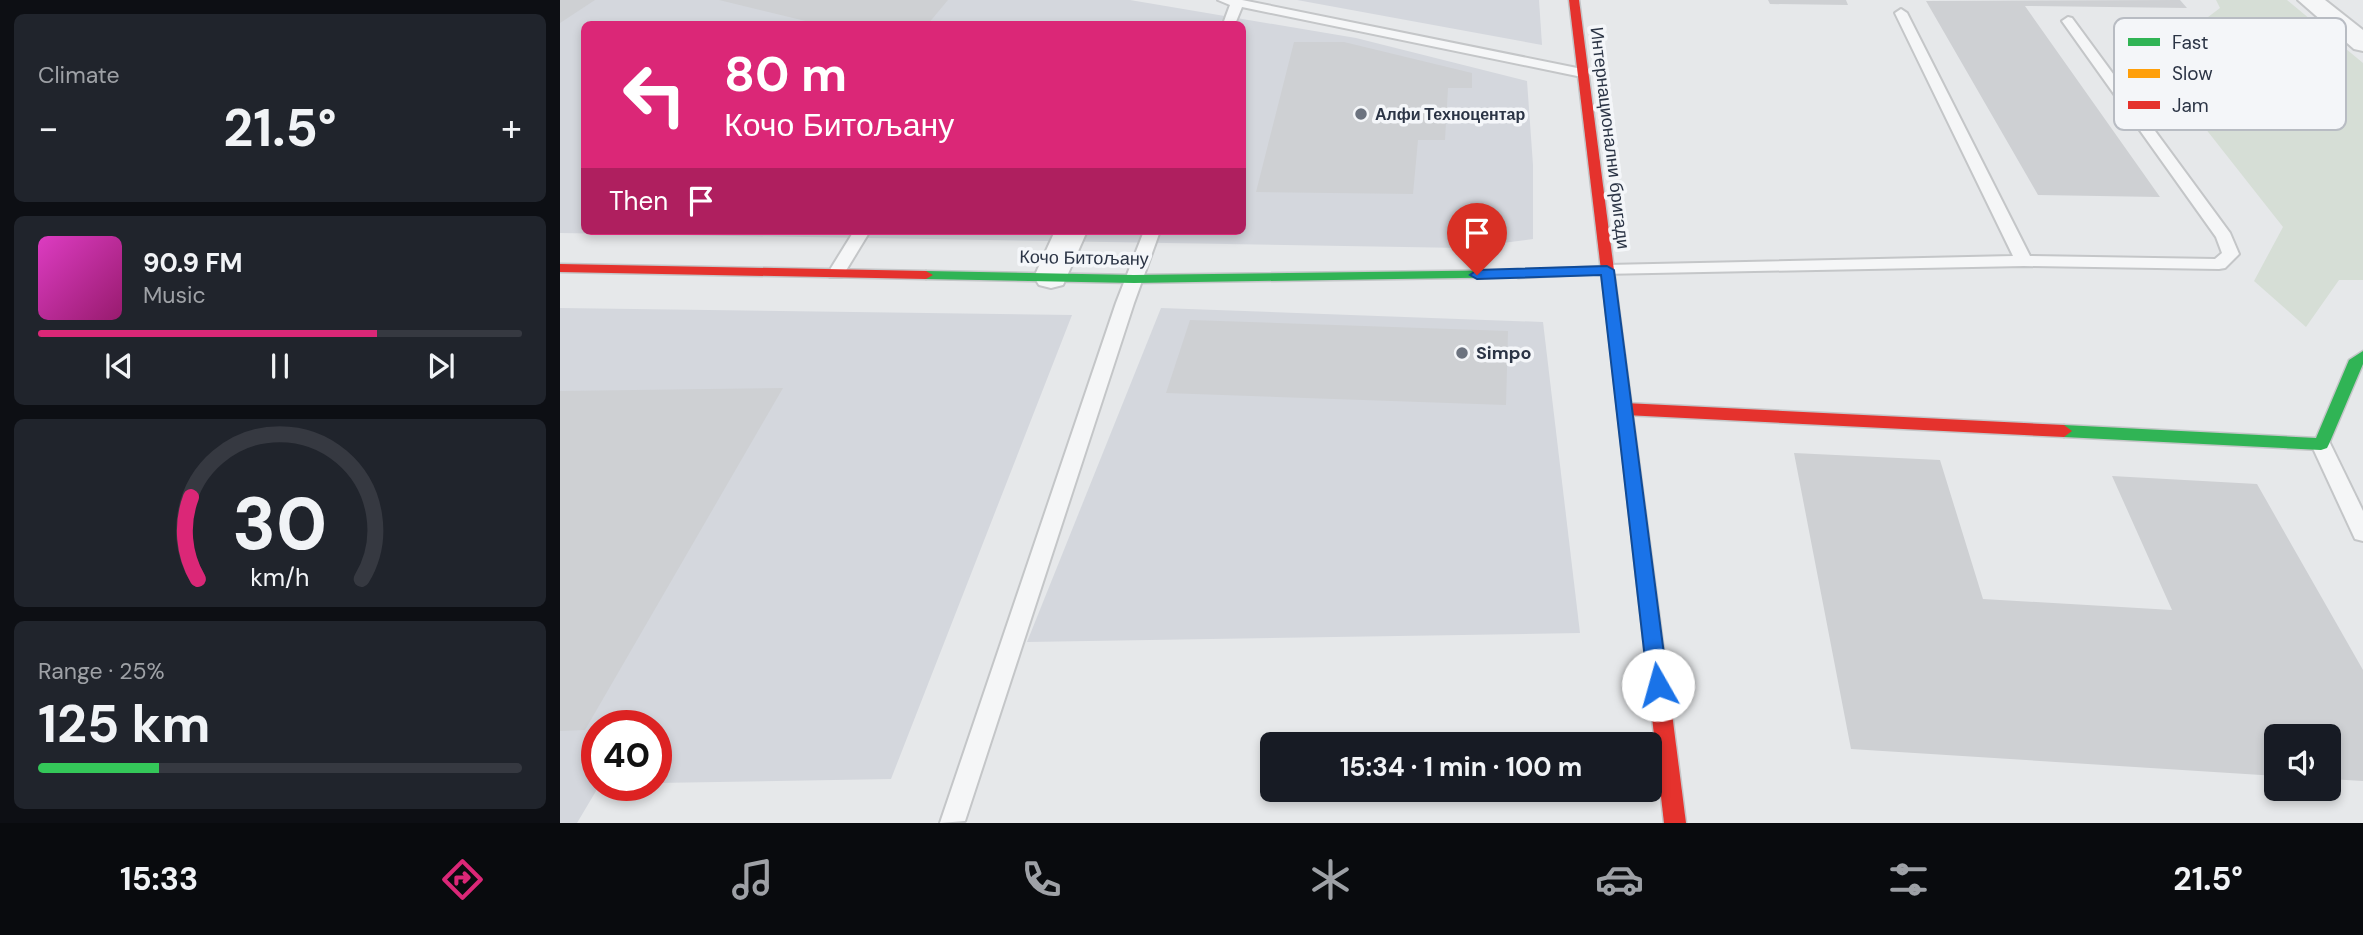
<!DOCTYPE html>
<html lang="en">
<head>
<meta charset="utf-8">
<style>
  body { margin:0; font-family:"DM Sans",sans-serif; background:#20242c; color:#f1f3f6; height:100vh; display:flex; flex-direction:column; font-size:26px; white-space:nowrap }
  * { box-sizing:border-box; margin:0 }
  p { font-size:23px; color:#9ea1a6 }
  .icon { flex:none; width:38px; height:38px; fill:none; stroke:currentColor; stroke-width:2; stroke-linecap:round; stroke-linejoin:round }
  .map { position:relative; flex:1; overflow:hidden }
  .side { display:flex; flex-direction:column; gap:14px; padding:14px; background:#0d0f14; width:560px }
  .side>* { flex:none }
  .banner { position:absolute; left:21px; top:21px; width:665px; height:214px; border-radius:10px; box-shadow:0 4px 10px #0003; background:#db2777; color:#fff; overflow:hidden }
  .fabs { position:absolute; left:1704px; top:724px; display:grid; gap:14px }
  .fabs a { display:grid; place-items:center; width:77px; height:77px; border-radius:10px; background:#171b24; box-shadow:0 4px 10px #0003; font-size:35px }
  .speed { position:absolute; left:21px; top:710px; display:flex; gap:14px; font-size:35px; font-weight:700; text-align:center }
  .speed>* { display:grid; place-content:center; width:91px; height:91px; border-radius:50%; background:#171b24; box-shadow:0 4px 10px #0003; line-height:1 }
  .speed .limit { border:10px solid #d22; background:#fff; color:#111 }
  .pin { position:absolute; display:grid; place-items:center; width:60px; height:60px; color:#fff; margin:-72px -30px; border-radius:50% 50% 50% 0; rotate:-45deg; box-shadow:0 0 7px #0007 }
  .pin .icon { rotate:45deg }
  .me { position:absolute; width:77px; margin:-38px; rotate:353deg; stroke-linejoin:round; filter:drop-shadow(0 0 5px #0008) }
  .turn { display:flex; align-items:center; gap:24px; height:147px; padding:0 28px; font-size:32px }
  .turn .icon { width:91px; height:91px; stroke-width:2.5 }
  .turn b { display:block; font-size:49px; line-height:60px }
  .then { display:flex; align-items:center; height:66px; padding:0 28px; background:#0003; gap:14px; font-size:26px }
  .big { font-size:52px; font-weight:700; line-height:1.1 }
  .side .tile { flex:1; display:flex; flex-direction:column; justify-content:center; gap:10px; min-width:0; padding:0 24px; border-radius:10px; background:#20242c }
  .side .dial { align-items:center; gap:0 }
  .dial svg { height:182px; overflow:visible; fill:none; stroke:#363941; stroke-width:7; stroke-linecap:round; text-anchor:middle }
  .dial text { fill:#f1f3f6; stroke:none }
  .song { display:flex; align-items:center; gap:21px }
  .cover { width:84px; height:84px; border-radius:10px; background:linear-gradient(135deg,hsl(310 70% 55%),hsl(320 70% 35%)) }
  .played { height:7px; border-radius:4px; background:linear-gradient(90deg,#db2777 70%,#363941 70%) }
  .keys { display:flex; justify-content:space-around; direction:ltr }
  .heat { display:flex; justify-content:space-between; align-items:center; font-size:38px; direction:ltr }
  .charge { height:10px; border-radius:5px; background:linear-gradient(90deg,#34c759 25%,#363941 0) }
  .trip { position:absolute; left:700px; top:732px; width:402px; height:70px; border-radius:10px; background:#171b24; box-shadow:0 4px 10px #0003; font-weight:700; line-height:70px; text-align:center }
  .menu { display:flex; height:112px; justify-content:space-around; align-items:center; background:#090b0e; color:#9ea1a6 }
  .menu .icon { width:49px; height:49px }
  .menu .selected { color:#db2777 }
  .menu b { font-size:32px; color:#f1f3f6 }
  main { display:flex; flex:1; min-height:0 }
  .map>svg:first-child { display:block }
</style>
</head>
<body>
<main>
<section class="side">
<div class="tile"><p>Climate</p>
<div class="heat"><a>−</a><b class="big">21.5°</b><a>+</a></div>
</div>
<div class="tile">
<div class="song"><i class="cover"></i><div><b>90.9 FM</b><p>Music</p></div></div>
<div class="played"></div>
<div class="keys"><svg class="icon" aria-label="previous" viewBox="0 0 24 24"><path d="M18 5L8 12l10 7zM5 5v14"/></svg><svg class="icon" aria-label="pause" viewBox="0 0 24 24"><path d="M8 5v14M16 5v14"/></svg><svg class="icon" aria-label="next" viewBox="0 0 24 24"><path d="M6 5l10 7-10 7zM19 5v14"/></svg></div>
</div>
<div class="tile dial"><svg viewBox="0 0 100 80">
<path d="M14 69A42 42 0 1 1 86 69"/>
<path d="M14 69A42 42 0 0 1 11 33" stroke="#db2777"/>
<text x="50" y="56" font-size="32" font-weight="700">30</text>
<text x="50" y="72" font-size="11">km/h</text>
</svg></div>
<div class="tile"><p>Range · 25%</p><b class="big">125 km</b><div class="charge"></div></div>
</section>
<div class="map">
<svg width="1803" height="823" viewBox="0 0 1803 823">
  <rect width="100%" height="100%" fill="#e6e8ea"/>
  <g fill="#d4d7dd" fill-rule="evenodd">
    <path d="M0 0H570L796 38 967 81 973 165V239L904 248 0 233ZM24 24H682V231H24Z"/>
    <path d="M737 0H979L982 45Z"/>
    <path d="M0 308 512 315 331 779 96 783V726H37L39 786 17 823H0Z"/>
    <path d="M601 308 983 322 1020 633 467 642Z"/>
  </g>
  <path fill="#d6ded6" d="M1656 0H1727L1803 63V280H1779L1746 327 1694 281 1723 227 1567 29 1631 30 1660 8Z"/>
  <g fill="#ced0d3">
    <path d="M0 0H35L0 23Z"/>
    <path d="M159 0H388L368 24H258Z"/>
    <path d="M1208 0H1286L1288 5 1210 4Z"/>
    <path d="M1620 0 1627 8 1465 6 1600 197 1478 195 1366 1Z"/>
    <path d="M734 42H784L912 73V88H888L885 140H858L853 194 696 192Z"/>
    <path d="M630 320 948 331 946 405 606 393Z"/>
    <path d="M223 388 25 730 0 731V391Z"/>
    <path d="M1234 453 1380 460 1423 599 1612 610 1552 476 1697 484 1803 670V781L1769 779V737H1717V776L1291 749Z"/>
  </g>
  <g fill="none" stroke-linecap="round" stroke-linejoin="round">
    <defs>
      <g id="lane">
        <path d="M658 0H682L1022 69 1029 73 1022 77 682 7 675 24H663L670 5Z"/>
        <path d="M1341 9 1347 13 1470 256 1655 259 1662 253 1656 237 1502 21 1508 17 1512 18 1670 233 1679 254 1665 268 1659 269 1464 266 1041 274 1039 270 1041 266 1047 265 1453 256 1335 13Z"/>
        <path d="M294 231H310L282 277H270L268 273Z"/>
        <path d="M584 231H600L574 303 405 821 380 823 556 303Z"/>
        <path d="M1761 437 1768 439 1803 511V541L1795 539 1751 444 1754 439Z"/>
      </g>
      <g id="street">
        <path d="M1738 0H1765L1803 30V51L1794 49Z"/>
        <path d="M495 231H527L503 285 491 288 479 285 474 277Z"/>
      </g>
      <g id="fast">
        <path d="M958 270 963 271 965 274 963 277 574 283 366 279 359 275 366 271 574 275Z"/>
        <path d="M1058 350 1065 355 1108 682 1105 688 1098 691 1091 688 1088 682 1051 355Z"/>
        <path d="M1803 351V364L1769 444 1767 448 1761 450 1504 437 1496 431 1504 425 1756 438 1789 360Z"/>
      </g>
      <path id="slow" d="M1047 266 1052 267 1054 270 1052 273 958 278 951 274 958 270Z"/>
      <g id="jam">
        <path d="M1009 0H1019L1065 355 1058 360 1051 355Z"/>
        <path d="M0 264 366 271 373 275 366 279 0 272Z"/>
        <path d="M1065 403 1504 425 1512 431 1504 437 1065 415 1057 409Z"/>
        <path d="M1098 673 1105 676 1108 682 1126 823H1104L1088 682 1091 676Z"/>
      </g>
    </defs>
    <use href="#lane" stroke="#c4c6c8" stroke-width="4"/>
    <use href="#street" stroke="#c4c6c8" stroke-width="4"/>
    <use href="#fast" stroke="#c4c6c8" stroke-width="3"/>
    <use href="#slow" stroke="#c4c6c8" stroke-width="3"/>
    <use href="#jam" stroke="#c4c6c8" stroke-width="3"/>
    <use href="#lane" fill="#f5f6f7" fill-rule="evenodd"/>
    <use href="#street" fill="#f5f6f7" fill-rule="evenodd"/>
    <use href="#fast" fill="#30b455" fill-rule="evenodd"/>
    <use href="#slow" fill="#ff9f0a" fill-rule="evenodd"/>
    <use href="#jam" fill="#e5322d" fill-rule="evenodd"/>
  </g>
  <path fill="#1a73e8" stroke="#114b97" stroke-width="2" d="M1047 266 1054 270 1108 685 1105 691 1098 694 1091 691 1088 685 1041 275 917 279 910 275 917 270Z"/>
  <g fill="#6c737f" stroke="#f4f6f9" stroke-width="2.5">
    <circle cx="801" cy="114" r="7"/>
    <circle cx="902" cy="353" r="7"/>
  </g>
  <g text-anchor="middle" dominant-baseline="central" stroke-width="7" stroke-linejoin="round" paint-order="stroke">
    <g font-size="16" font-weight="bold" fill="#2b3445" stroke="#f4f6f9" text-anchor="start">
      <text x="815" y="114">Алфи Техноцентар</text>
    </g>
    <g font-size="18" fill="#2b3445" stroke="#f4f6f9">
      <text transform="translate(1050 138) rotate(83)">Интернационални бригади</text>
      <text transform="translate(524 258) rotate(1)">Кочо Битољану</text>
    </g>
    <g font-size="18" font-weight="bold" fill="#2b3445" stroke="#f4f6f9" text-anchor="start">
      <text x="916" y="353">Simpo</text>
    </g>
  </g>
  <rect x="1554" y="18" width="232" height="112" rx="10" fill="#f4f6f9" stroke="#b8bcc3" stroke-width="2"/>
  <rect x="1568" y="38" width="32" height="8" fill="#30b455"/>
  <rect x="1568" y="69" width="32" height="9" fill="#ff9f0a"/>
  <rect x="1568" y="101" width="32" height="8" fill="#e5322d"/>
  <g font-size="19" fill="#2b3445">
    <text x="1612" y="49">Fast</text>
    <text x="1612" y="80">Slow</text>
    <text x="1612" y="112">Jam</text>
  </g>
</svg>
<div class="fabs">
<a><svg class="icon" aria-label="sound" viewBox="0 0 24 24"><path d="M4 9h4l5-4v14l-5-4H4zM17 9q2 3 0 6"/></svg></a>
</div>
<div class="speed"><div class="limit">40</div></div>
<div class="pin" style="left:917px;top:275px;background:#d93025"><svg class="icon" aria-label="arrive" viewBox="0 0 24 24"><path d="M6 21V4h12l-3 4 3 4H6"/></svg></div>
<svg class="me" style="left:1098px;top:685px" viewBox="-20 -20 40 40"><circle r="19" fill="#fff"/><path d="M0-13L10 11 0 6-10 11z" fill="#1a73e8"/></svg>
<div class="trip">15:34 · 1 min · 100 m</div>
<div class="banner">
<div class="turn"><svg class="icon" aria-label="left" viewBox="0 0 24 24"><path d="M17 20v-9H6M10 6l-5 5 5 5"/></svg><div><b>80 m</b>Кочо Битољану</div></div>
<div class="then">Then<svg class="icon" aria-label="arrive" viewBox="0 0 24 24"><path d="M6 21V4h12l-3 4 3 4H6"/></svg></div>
</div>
</div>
</main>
<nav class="menu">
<b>15:33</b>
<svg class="icon selected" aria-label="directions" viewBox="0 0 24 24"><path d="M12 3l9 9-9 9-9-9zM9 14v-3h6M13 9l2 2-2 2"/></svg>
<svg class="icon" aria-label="music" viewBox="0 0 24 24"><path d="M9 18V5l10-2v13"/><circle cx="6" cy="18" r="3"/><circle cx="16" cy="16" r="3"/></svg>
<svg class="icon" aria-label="phone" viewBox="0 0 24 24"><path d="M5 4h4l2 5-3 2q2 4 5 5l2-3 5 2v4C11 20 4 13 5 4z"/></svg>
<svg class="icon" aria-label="climate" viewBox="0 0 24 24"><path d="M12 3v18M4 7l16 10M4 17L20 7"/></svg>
<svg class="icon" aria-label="car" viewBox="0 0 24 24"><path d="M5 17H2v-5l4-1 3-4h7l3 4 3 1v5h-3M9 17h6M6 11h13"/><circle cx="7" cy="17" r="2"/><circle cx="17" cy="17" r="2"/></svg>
<svg class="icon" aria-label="filters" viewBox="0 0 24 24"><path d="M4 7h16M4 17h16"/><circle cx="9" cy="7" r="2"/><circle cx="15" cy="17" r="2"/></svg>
<b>21.5°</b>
</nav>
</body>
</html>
